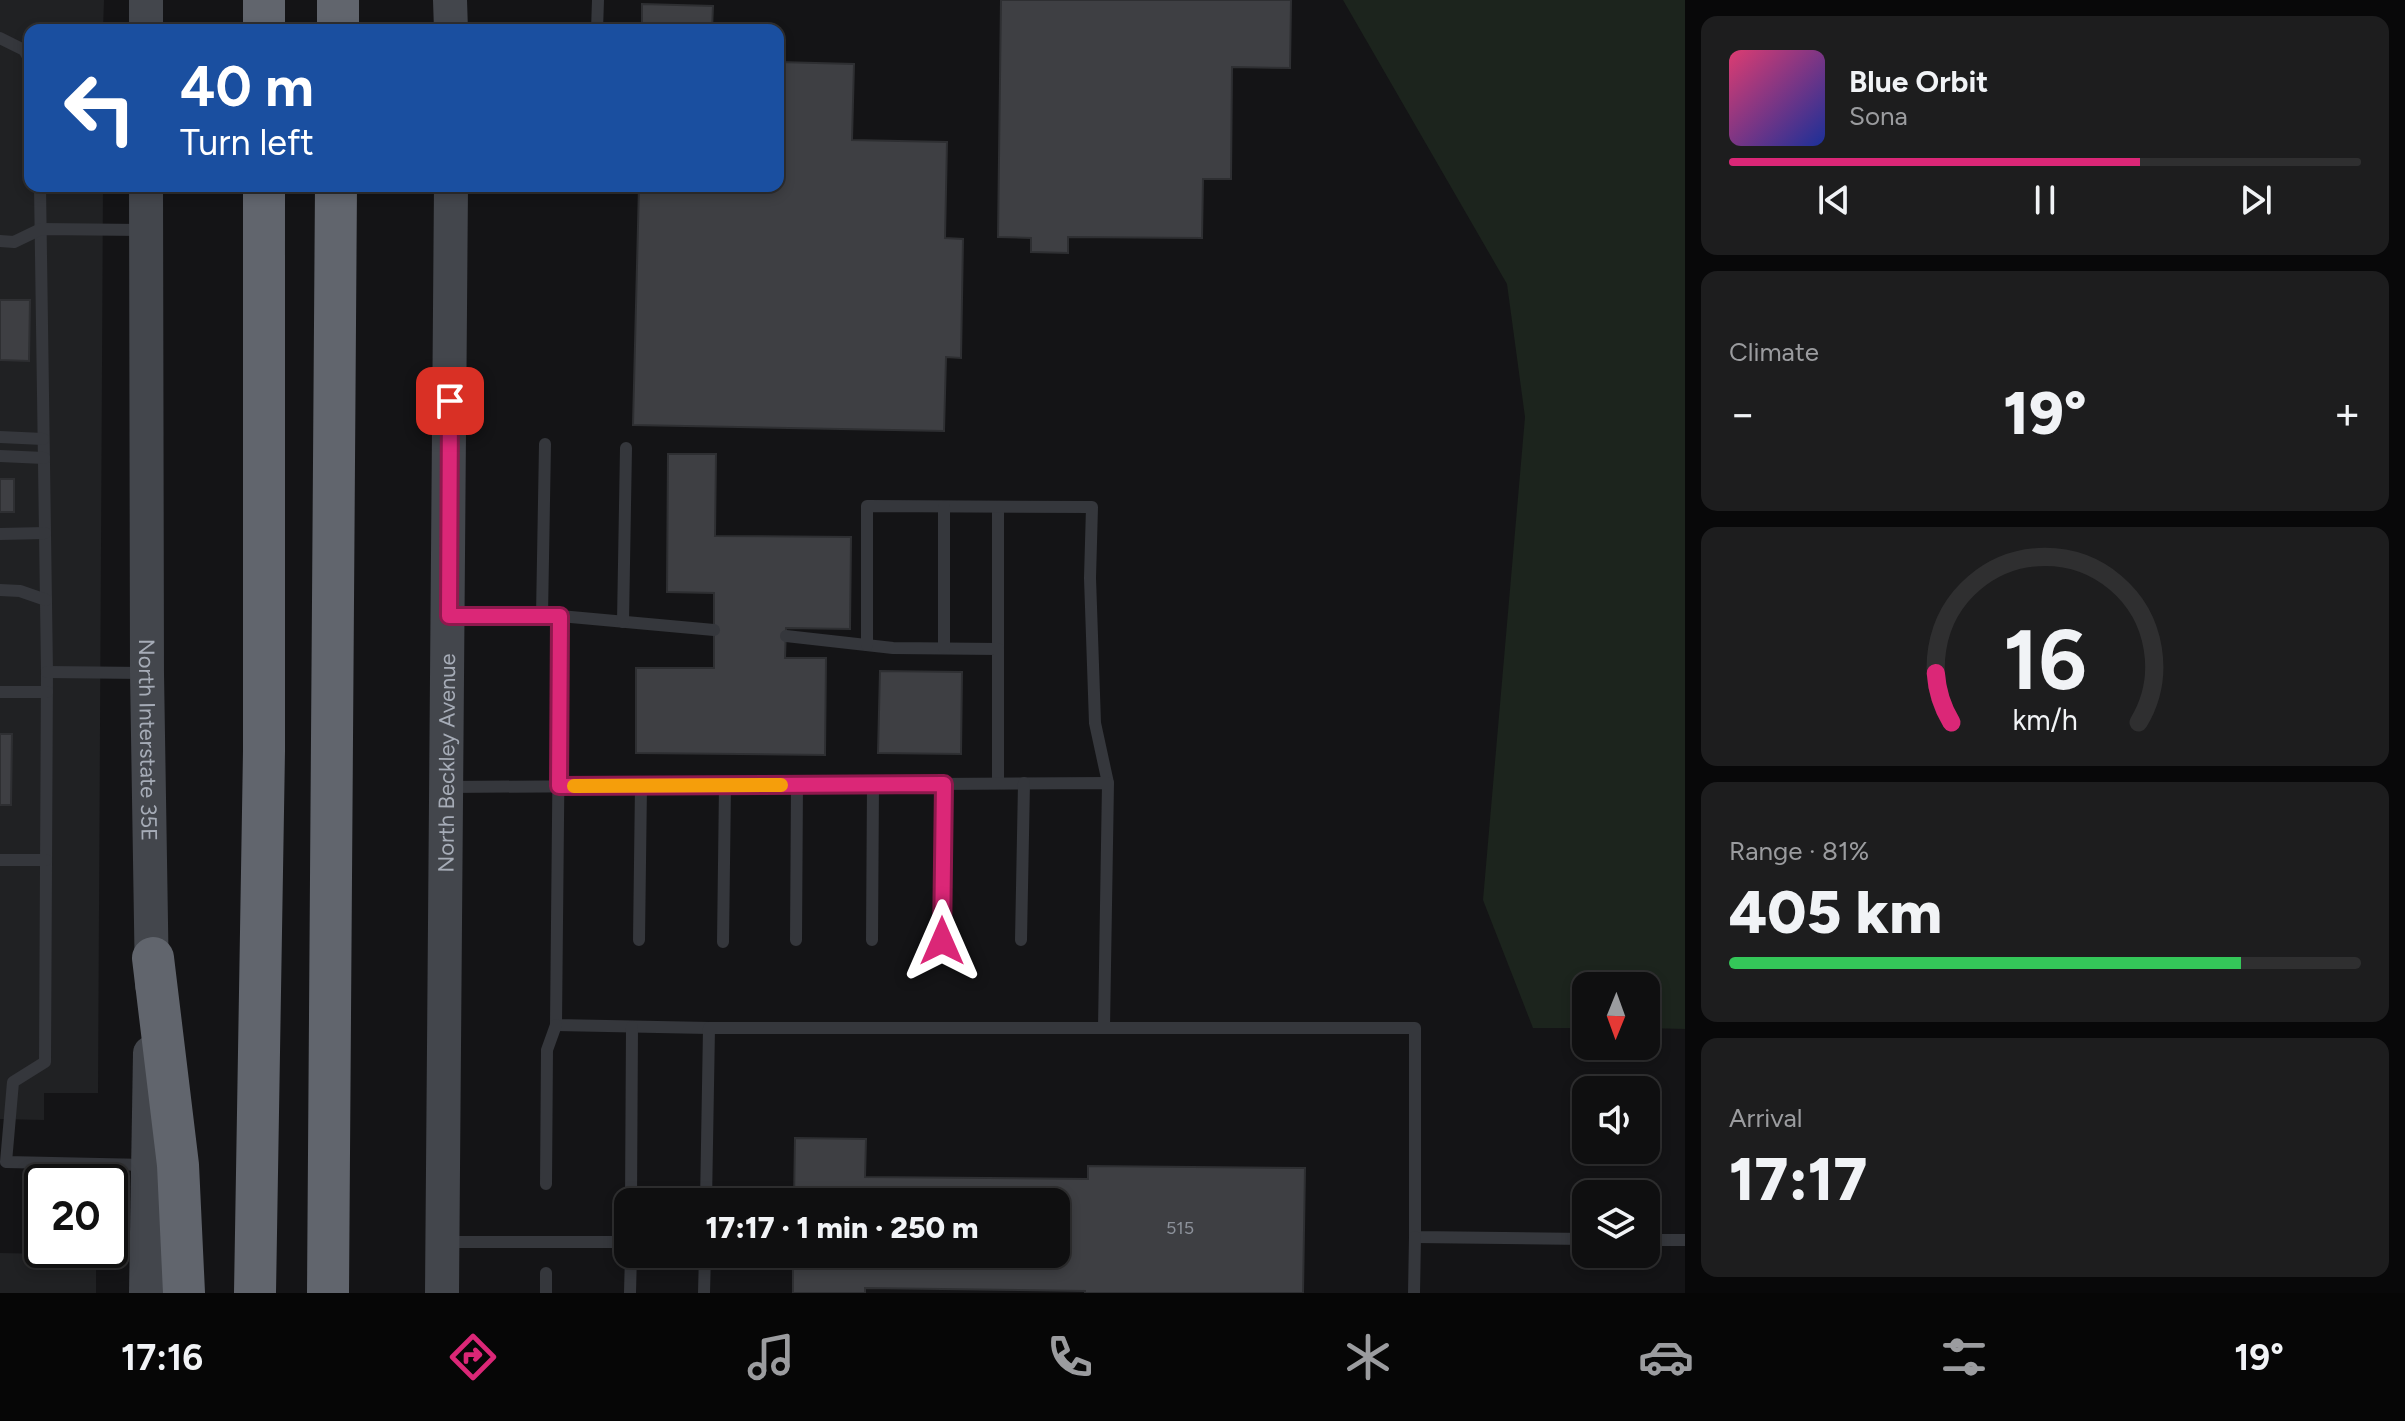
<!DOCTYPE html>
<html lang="en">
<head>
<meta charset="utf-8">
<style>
  body { margin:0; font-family:Figtree,sans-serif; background:#1d1d1e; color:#f1f3f6; height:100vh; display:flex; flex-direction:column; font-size:30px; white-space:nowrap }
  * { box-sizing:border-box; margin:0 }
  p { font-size:26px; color:#9b9c9f }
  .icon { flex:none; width:44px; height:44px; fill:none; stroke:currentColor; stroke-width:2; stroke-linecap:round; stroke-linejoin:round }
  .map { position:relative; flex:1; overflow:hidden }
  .side { display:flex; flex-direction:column; gap:16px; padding:16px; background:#080809; width:720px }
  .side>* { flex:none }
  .banner { position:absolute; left:24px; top:24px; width:760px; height:168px; border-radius:16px; box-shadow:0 4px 12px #0003,0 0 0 2px #2f2f30; background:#1a4fa0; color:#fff; overflow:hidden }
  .needle { width:52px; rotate:181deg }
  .tools { position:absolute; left:1572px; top:972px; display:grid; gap:16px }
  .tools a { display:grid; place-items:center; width:88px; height:88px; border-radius:16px; background:#0f0f10; box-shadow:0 4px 12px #0003,0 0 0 2px #2f2f30; font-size:40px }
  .speed { position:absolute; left:24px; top:1164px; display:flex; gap:16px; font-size:40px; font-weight:700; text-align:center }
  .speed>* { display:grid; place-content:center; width:104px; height:104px; border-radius:50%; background:#0f0f10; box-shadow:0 4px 12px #0003,0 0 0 2px #2f2f30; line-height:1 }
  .speed .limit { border:4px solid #111; border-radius:12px; background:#fff; color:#111 }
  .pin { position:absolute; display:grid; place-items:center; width:68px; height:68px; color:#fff; margin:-34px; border-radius:16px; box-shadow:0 4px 12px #0006 }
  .me { position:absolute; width:88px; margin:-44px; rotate:0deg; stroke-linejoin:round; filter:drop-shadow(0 0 6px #0008) }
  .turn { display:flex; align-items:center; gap:28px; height:168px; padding:0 24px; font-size:36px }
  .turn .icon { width:104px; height:104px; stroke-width:2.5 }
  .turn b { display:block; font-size:56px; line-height:68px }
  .big { font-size:60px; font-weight:800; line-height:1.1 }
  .side .widget { flex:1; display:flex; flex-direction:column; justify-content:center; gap:12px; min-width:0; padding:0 28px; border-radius:16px; background:#1d1d1e }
  .side .dial { align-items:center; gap:0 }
  .dial svg { height:208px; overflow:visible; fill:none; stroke:#2f2f30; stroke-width:7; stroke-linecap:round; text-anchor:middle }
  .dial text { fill:#f1f3f6; stroke:none }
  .song { display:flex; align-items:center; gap:24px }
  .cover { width:96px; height:96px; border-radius:12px; background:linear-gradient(135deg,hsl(340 70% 55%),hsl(230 70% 35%)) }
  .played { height:8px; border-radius:4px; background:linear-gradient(90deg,#db2777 65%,#2f2f30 65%) }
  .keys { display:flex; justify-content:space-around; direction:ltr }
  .heat { display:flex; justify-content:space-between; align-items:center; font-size:44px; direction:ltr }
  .charge { height:12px; border-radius:6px; background:linear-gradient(90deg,#34c759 81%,#2f2f30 0) }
  .trip { position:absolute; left:614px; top:1188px; width:456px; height:80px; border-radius:16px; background:#0f0f10; box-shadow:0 4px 12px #0003,0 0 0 2px #2f2f30; font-weight:800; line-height:80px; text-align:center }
  .tabs { display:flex; height:128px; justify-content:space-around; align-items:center; background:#060606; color:#9b9c9f }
  .tabs .icon { width:56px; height:56px }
  .tabs .current { color:#db2777 }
  .tabs b { font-size:36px; color:#f1f3f6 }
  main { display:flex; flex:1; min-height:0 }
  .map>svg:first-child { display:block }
</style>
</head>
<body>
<main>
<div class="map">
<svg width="1685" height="1293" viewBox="0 0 1685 1293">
  <rect width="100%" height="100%" fill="#141416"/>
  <g fill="#202123">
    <path d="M0 0H104L103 30H30V186H103L98 1093H44V1120L0 1119Z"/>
    <path d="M0 1253 96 1255V1293H0Z"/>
  </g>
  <path fill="#1c241d" d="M1343 0H1685V1029L1646 1028V986H1586V1028H1533L1483 900 1525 417 1507 284Z"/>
  <g fill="#3e3f43" stroke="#2e2f32" stroke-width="2">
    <path d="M1001 0H1291L1290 68 1232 67 1231 179H1203L1202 238 1068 237V253L1031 252V238L998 237Z"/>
    <path d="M642 4 713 6 712 30H642Z"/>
    <path d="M778 62 854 64 852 140 947 142 945 238 963 239 961 358 946 357 944 431 633 425 639 186H778Z"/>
    <path d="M0 300H30L29 361 0 360Z"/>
    <path d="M668 454H716L715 536 851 537 850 629 786 628 785 658H826L825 755 636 753V668H714V593L667 592Z"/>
    <rect x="0" y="479" width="14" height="33"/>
    <path d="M880 671 962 672 961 754 878 753Z"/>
    <path d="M0 734H12L11 805H0Z"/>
    <path d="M795 1138 866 1139 865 1177 1088 1179V1166L1305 1168 1303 1293H1085V1291L865 1288V1293H793V1254H1056V1202H794Z"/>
  </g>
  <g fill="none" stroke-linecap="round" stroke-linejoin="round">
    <g stroke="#35373c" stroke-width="12">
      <path d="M597 30 598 0"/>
      <path d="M0 38 24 50 30 60"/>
      <path d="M40 186 47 672 45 1062 13 1082 6 1162 147 1165"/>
      <path d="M0 241 14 242 41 229 142 230"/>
      <path d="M0 437 43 439"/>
      <path d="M0 456 44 458"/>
      <path d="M998 507V649"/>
      <path d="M0 534 45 533"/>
      <path d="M0 590 20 591 46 600"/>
      <path d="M449 616H560L556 1025 709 1028"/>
      <path d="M542 616 545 444"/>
      <path d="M560 616 714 630"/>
      <path d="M623 622 626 448"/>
      <path d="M786 636 893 648 998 649V783"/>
      <path d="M867 645V506L1092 507 1090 578 1095 723 1108 783"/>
      <path d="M944 648V507"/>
      <path d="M47 672 144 673"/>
      <path d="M0 692H47"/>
      <path d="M447 787 1108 783 1104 1028"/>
      <path d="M0 860H46"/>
      <path d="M639 940 641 785"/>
      <path d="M796 940 797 784"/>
      <path d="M872 940 873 784"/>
      <path d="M1021 940 1024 783"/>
      <path d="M942 941 944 784"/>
      <path d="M723 942 725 785"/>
      <path d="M546 1184 547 1050 556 1025"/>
      <path d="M631 1202 632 1027"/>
      <path d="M706 1202 709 1028H1415V1237L1586 1239"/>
      <path d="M1646 1240H1685"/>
      <path d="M446 1242H628"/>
      <path d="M546 1293V1273"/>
      <path d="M630 1293 631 1254"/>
      <path d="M704 1293 705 1254"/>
      <path d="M1414 1293 1415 1237"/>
    </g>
    <g stroke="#43464c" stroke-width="34">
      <path d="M146 0V30"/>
      <path d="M450 0 451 30"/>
      <path id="s1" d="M146 186 147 673 152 985"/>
      <path d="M146 1293 150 1053"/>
      <path id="s2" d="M442 1293 451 186"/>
    </g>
    <g stroke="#61656d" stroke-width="42">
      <path d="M264 30V0"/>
      <path d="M338 30V0"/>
      <path d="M153 958 178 1165 184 1293"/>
      <path d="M255 1293 264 751V186"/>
      <path d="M328 1293 336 186"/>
    </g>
  </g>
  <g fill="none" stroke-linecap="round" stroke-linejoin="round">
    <defs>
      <path id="route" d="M450 401 449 616H560L559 786 944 784 942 941"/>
    </defs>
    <use href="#route" stroke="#8e194d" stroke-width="20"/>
    <use href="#route" stroke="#db2777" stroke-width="14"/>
    <path stroke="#f59e0b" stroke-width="14" d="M574 786 781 785"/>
  </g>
  <g text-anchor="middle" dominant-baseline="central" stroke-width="8" stroke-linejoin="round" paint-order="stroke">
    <g font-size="18" fill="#8c919a">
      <text x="1180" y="1228">515</text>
    </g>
    <g font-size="22" fill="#a6acb7" stroke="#0f1011">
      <text stroke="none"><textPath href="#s1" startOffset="554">North Interstate 35E</textPath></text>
      <text stroke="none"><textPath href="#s2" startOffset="530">North Beckley Avenue</textPath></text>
    </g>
  </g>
</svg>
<div class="tools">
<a><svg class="needle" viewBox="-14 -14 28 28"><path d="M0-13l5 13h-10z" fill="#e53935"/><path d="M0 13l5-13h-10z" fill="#9b9c9f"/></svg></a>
<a><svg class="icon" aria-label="sound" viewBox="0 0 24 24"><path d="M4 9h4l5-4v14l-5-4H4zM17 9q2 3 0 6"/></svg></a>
<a><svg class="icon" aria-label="layers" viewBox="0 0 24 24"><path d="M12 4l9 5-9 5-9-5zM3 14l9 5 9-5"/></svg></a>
</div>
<div class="speed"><div class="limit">20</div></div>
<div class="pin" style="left:450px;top:401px;background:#d93025"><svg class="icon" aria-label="arrive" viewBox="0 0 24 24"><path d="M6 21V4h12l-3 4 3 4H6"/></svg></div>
<svg class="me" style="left:942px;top:941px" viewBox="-20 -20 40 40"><path d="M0-17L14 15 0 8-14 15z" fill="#db2777" stroke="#fff" stroke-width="4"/></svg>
<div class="trip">17:17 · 1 min · 250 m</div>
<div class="banner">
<div class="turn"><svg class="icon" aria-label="left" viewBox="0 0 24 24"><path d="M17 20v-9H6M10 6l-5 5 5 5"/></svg><div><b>40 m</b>Turn left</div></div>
</div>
</div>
<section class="side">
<div class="widget">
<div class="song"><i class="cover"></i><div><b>Blue Orbit</b><p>Sona</p></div></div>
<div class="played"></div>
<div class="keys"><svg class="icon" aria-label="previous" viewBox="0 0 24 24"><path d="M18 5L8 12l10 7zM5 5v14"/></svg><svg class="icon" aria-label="pause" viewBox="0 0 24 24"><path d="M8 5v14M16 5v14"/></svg><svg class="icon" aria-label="next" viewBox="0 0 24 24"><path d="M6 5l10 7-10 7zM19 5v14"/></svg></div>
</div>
<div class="widget"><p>Climate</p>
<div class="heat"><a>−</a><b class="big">19°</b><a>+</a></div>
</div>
<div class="widget dial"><svg viewBox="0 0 100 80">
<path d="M14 69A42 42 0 1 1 86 69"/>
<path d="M14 69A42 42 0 0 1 8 50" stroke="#db2777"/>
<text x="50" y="56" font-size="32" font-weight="700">16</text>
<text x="50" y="72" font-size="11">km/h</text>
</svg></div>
<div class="widget"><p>Range · 81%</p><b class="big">405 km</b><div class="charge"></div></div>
<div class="widget"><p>Arrival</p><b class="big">17:17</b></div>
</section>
</main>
<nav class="tabs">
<b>17:16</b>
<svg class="icon current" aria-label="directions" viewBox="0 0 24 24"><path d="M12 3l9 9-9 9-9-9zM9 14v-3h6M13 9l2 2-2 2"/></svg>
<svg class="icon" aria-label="music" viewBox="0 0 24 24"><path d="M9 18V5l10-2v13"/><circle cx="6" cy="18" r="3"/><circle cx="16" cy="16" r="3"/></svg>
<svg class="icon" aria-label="phone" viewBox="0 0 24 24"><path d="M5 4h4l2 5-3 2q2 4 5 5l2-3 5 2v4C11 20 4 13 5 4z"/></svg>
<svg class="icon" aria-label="climate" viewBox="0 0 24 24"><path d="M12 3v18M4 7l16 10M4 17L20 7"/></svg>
<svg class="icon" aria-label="car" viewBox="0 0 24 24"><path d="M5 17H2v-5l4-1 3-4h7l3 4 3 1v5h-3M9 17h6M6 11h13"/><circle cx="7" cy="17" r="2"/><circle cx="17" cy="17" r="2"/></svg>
<svg class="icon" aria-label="filters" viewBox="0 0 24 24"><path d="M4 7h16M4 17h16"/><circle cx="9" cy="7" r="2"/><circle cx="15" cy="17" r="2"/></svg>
<b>19°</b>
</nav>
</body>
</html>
